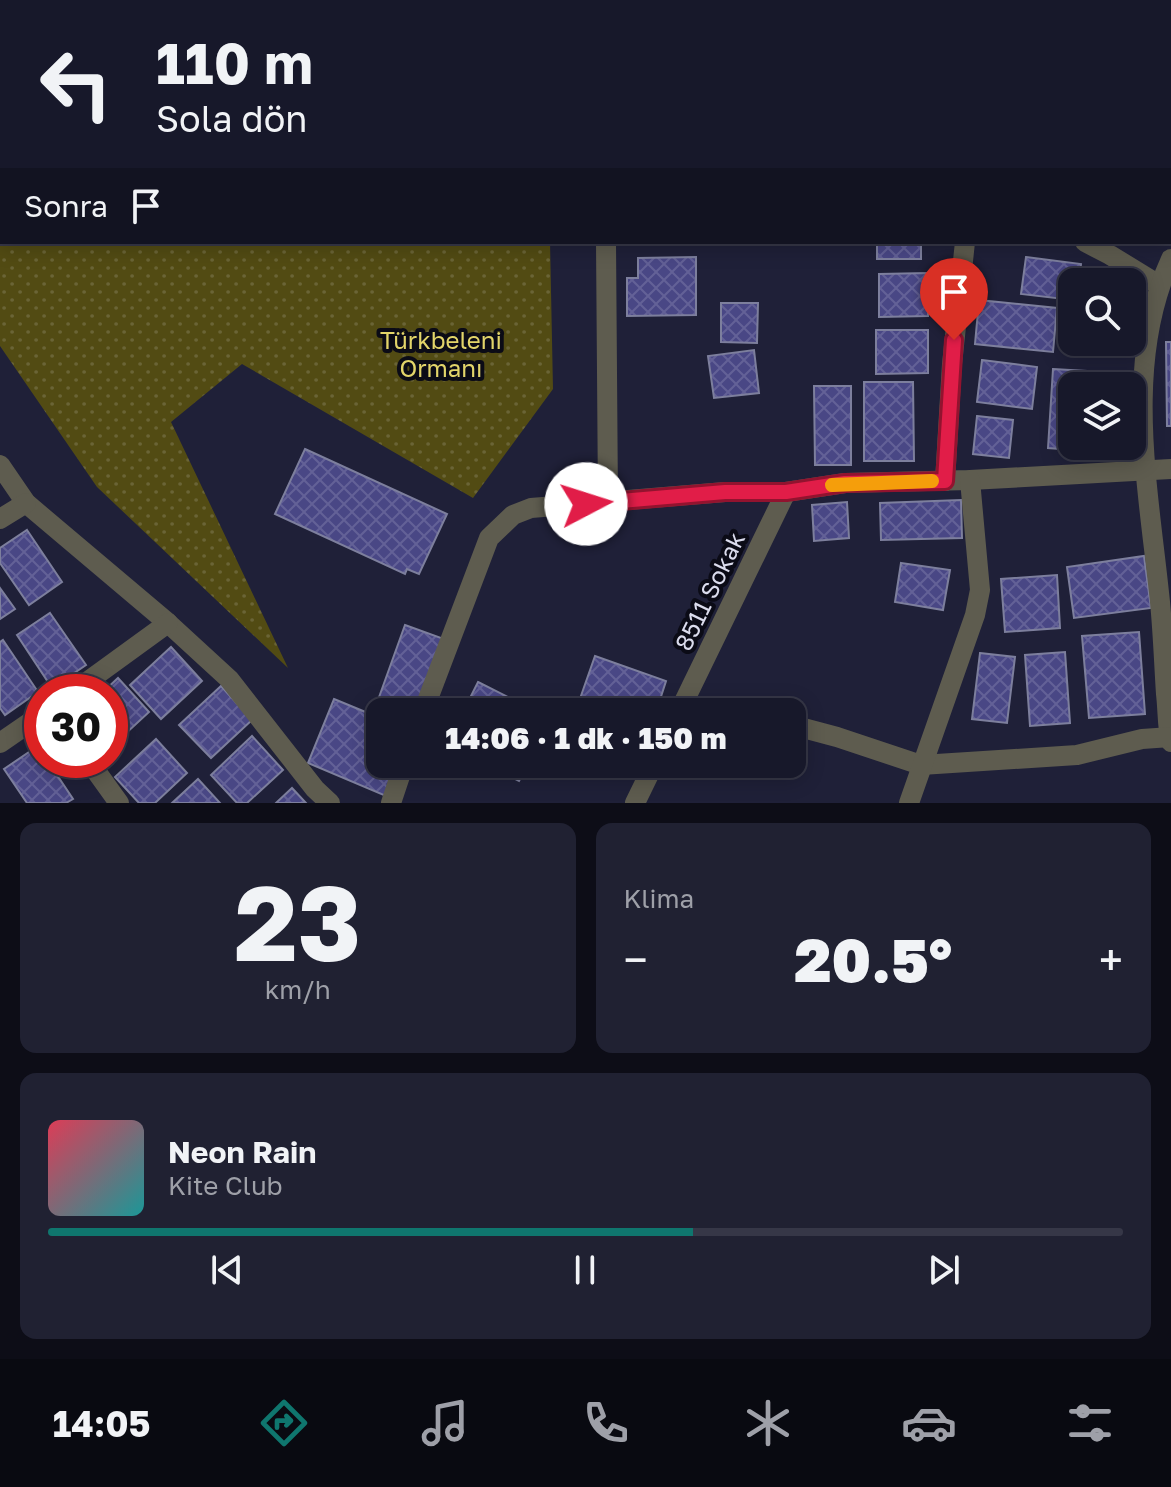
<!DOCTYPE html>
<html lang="tr">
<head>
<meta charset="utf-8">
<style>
  body { margin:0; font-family:"Golos Text",sans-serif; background:#202132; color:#f1f3f6; height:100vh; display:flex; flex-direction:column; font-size:30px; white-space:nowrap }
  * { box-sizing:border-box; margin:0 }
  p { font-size:26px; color:#9ea0a8 }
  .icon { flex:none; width:44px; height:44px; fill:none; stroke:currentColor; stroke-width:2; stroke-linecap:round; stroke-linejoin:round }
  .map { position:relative; height:803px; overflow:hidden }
  .drawer { display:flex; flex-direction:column; gap:20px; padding:20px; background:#0d0d17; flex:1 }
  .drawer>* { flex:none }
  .guide { position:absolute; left:0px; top:0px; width:1172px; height:244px; box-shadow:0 4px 20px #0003,0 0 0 2px #363747; background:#17182a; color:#f1f3f6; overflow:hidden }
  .controls { position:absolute; left:1058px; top:268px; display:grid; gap:16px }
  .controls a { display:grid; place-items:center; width:88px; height:88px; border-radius:16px; background:#17182a; box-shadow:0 4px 20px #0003,0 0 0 2px #363747; font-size:40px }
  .speed { position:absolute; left:24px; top:674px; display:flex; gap:16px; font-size:40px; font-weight:700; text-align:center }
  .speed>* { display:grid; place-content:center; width:104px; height:104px; border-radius:50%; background:#17182a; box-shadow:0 4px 20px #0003,0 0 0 2px #363747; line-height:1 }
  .speed .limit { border:12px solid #d22; background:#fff; color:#111 }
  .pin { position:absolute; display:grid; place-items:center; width:68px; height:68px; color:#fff; margin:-82px -34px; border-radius:50% 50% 50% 0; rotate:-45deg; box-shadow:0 0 8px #0007 }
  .pin .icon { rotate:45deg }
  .me { position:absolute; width:88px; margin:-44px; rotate:85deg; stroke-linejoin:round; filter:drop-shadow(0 0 6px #0008) }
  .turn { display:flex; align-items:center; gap:28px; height:168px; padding:0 24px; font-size:36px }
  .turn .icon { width:104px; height:104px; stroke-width:2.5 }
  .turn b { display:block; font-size:56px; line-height:68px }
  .then { display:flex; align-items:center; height:76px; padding:0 24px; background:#0003; gap:16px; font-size:30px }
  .big { font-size:60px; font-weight:800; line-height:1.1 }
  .drawer .tile { flex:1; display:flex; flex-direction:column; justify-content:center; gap:12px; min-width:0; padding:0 28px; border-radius:16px; background:#202132 }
  .drawer .dial { align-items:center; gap:0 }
  .dial b { font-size:104px; line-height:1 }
  .song { display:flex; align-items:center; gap:24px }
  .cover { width:96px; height:96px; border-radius:12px; background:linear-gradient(135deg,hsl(350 70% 55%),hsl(180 70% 35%)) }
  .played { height:8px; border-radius:4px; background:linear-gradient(90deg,#0f766e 60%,#363747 60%) }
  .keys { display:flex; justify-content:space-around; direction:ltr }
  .heat { display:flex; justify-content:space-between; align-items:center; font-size:44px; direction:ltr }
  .drawer .tiles { flex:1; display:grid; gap:20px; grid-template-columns:1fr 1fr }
  .tile:last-child { grid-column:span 2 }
  .trip { position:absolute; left:366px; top:698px; width:440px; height:80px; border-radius:16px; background:#17182a; box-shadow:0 4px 20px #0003,0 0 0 2px #363747; font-weight:800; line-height:80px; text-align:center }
  .tabs { display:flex; height:128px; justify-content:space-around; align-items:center; background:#090a11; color:#9ea0a8 }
  .tabs .icon { width:56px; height:56px }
  .tabs .active { color:#0f766e }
  .tabs b { font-size:36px; color:#f1f3f6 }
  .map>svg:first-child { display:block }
</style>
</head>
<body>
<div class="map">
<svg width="1171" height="803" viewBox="0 0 1171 803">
  <defs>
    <pattern id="park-dots" width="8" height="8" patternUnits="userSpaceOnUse" patternTransform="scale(2)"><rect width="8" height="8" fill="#524b13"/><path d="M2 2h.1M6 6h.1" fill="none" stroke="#6a6436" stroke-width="1.8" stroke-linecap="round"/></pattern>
    <pattern id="building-cross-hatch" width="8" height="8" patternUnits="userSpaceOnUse" patternTransform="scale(2)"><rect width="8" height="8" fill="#494785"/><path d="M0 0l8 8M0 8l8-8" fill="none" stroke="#636197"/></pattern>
  </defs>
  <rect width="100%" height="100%" fill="#1f2038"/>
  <path fill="url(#park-dots)" d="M0 0H575L2 2V242H550L553 389 473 498 242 364 171 422 288 668 97 487 0 346Z"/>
  <g fill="url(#building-cross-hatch)" stroke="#7d7f9d" stroke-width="2">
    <rect x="877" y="242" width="44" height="17"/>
    <path d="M696 257V315L627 316V278H638V258Z"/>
    <path d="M1026 257 1081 264 1079 282H1072V300L1021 294Z"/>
    <path d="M1088 271 1138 278 1132 319V282H1086Z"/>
    <path d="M928 273V316L879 317V274Z"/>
    <path d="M979 300 1057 308 1053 352 975 344Z"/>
    <path d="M721 303H758L757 343 721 342Z"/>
    <path d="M876 330H928V373L876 374Z"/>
    <path d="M1077 342H1129L1128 349Z"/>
    <path d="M1166 342H1171V426H1167Z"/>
    <path d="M754 350 759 393 714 398 708 356Z"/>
    <path d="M982 360 1037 367 1032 409 977 402Z"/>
    <path d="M1053 369 1121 373 1120 386H1072V446H1115V453L1048 448Z"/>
    <path d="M864 382H913L914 461H864Z"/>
    <path d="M814 386H851V465H815Z"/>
    <path d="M977 416 1013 420 1009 458 973 454Z"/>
    <path d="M305 449 447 514 419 574 407 569 405 574 275 514Z"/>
    <path d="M961 500 962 538 881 540 880 503Z"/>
    <path d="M847 502 849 538 814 541 812 505Z"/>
    <path d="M27 530 62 582 29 605 0 563V548Z"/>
    <path d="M1144 556 1151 608 1074 618 1067 567Z"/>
    <path d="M901 563 950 570 943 610 895 602Z"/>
    <path d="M1057 575 1060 628 1005 632 1001 579Z"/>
    <path d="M0 588 15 609 0 619Z"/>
    <path d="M50 613 86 665 52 688 17 635Z"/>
    <path d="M405 625 444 639 419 712 378 700Z"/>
    <path d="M1139 632 1145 714 1089 718 1082 636Z"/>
    <path d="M3 640 38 692 5 715 0 708V642Z"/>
    <path d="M171 647 202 681 161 719 130 685Z"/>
    <path d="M1065 652 1070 723 1030 726 1025 655Z"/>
    <path d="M980 653 1015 657 1007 723 972 719Z"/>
    <path d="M595 656 666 681 656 712H582L576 710Z"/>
    <path d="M118 678 149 712 110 748V692H103Z"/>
    <path d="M478 682 538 712H463Z"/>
    <path d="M221 686 252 720 211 758 179 725Z"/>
    <path d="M334 699 380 718V764H399L386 796 308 763Z"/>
    <path d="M252 736 283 770 247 803H237L211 775Z"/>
    <path d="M156 739 187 773 155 803H139L115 777Z"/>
    <path d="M38 746 42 752V760H47L73 799 66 803H27L4 769Z"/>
    <path d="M485 764H528L519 781Z"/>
    <path d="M198 779 220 803H172Z"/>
    <path d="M292 788 306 803H276Z"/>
  </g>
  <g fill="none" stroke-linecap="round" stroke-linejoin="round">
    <g stroke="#5e5c4f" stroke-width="20">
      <path d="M976 0 977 2"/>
      <path d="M617 2 618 0"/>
      <path d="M1107 2 1109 0"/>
      <path d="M606 242 608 502"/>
      <path d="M1085 242 1110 255 1159 285"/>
      <path d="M1171 259C1122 365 1149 491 1160 602 1163 633 1164 663 1166 694 1168 710 1167 727 1171 742"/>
      <path d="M0 465 26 503 168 623 229 679 315 789 330 803"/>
      <path d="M945 481 952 364 965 242"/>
      <path d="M0 519 26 503"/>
      <path d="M73 692 168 623"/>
      <path d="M682 707 735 712"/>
      <path d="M423 712 489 538 513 515 531 508 725 492H786L845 483 970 480 1171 469"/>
      <path d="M679 712 786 492"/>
      <path d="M792 725 837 737 921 765 1077 755 1142 739 1171 737"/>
      <path d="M0 743 42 714"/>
      <path d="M88 760 119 803"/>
      <path d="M391 803 404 764"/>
      <path d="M635 803 654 764"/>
      <path d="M909 803 975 615 980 590 970 480"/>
    </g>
  </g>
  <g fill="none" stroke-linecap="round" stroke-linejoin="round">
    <defs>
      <path id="route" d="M586 504 725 492H786L845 483 945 481 954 340"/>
    </defs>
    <use href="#route" stroke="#92132f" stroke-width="20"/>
    <use href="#route" stroke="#e11d48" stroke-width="14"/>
    <path stroke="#f59e0b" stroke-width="14" d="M832 485 932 481"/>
  </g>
  <g text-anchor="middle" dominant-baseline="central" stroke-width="8" stroke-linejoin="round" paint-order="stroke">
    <g font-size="24" fill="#e3d56a" stroke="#0b0b16">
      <text x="441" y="339">Türkbeleni<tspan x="441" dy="28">Ormanı</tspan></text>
    </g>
    <g font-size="24" fill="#dbdced" stroke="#0b0b16">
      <text transform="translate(709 591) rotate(-64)">8511 Sokak</text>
    </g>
  </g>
</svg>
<div class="controls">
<a><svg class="icon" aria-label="search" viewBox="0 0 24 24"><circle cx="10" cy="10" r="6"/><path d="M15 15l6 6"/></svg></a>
<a><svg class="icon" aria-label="layers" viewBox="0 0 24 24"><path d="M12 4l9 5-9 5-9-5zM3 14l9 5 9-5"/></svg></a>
</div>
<div class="speed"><div class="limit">30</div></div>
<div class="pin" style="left:954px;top:340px;background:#d93025"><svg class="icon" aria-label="arrive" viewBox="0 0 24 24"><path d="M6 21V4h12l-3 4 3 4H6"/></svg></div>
<svg class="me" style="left:586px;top:504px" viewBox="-20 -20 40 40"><circle r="19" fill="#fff"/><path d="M0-13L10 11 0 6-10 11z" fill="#e11d48"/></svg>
<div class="trip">14:06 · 1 dk · 150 m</div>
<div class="guide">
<div class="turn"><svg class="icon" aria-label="left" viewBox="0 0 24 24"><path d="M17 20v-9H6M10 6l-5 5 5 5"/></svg><div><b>110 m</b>Sola dön</div></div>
<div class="then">Sonra<svg class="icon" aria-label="arrive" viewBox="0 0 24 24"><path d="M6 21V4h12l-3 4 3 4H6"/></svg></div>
</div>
</div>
<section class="drawer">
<div class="tiles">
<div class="tile dial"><b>23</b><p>km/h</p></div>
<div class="tile"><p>Klima</p>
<div class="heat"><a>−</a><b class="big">20.5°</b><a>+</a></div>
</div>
<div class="tile">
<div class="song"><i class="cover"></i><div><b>Neon Rain</b><p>Kite Club</p></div></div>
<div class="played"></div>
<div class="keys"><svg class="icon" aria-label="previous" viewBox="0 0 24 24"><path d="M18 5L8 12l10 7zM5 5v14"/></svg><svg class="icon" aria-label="pause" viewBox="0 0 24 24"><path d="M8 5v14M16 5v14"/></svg><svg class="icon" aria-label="next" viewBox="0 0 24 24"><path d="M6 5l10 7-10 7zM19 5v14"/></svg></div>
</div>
</div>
</section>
<nav class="tabs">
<b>14:05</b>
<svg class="icon active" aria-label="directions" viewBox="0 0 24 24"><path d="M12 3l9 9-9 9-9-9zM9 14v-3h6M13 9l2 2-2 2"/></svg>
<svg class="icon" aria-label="music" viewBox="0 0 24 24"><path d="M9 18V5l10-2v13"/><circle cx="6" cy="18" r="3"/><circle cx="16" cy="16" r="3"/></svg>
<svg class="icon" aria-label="phone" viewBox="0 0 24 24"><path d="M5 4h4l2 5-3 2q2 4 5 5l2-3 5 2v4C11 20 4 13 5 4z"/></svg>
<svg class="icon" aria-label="climate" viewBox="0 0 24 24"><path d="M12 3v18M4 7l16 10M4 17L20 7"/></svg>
<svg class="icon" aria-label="car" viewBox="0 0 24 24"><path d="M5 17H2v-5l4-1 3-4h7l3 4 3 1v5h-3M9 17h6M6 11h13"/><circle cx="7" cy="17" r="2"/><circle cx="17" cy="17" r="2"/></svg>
<svg class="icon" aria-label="filters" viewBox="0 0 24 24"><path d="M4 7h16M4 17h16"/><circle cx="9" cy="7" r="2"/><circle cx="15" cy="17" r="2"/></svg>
</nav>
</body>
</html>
